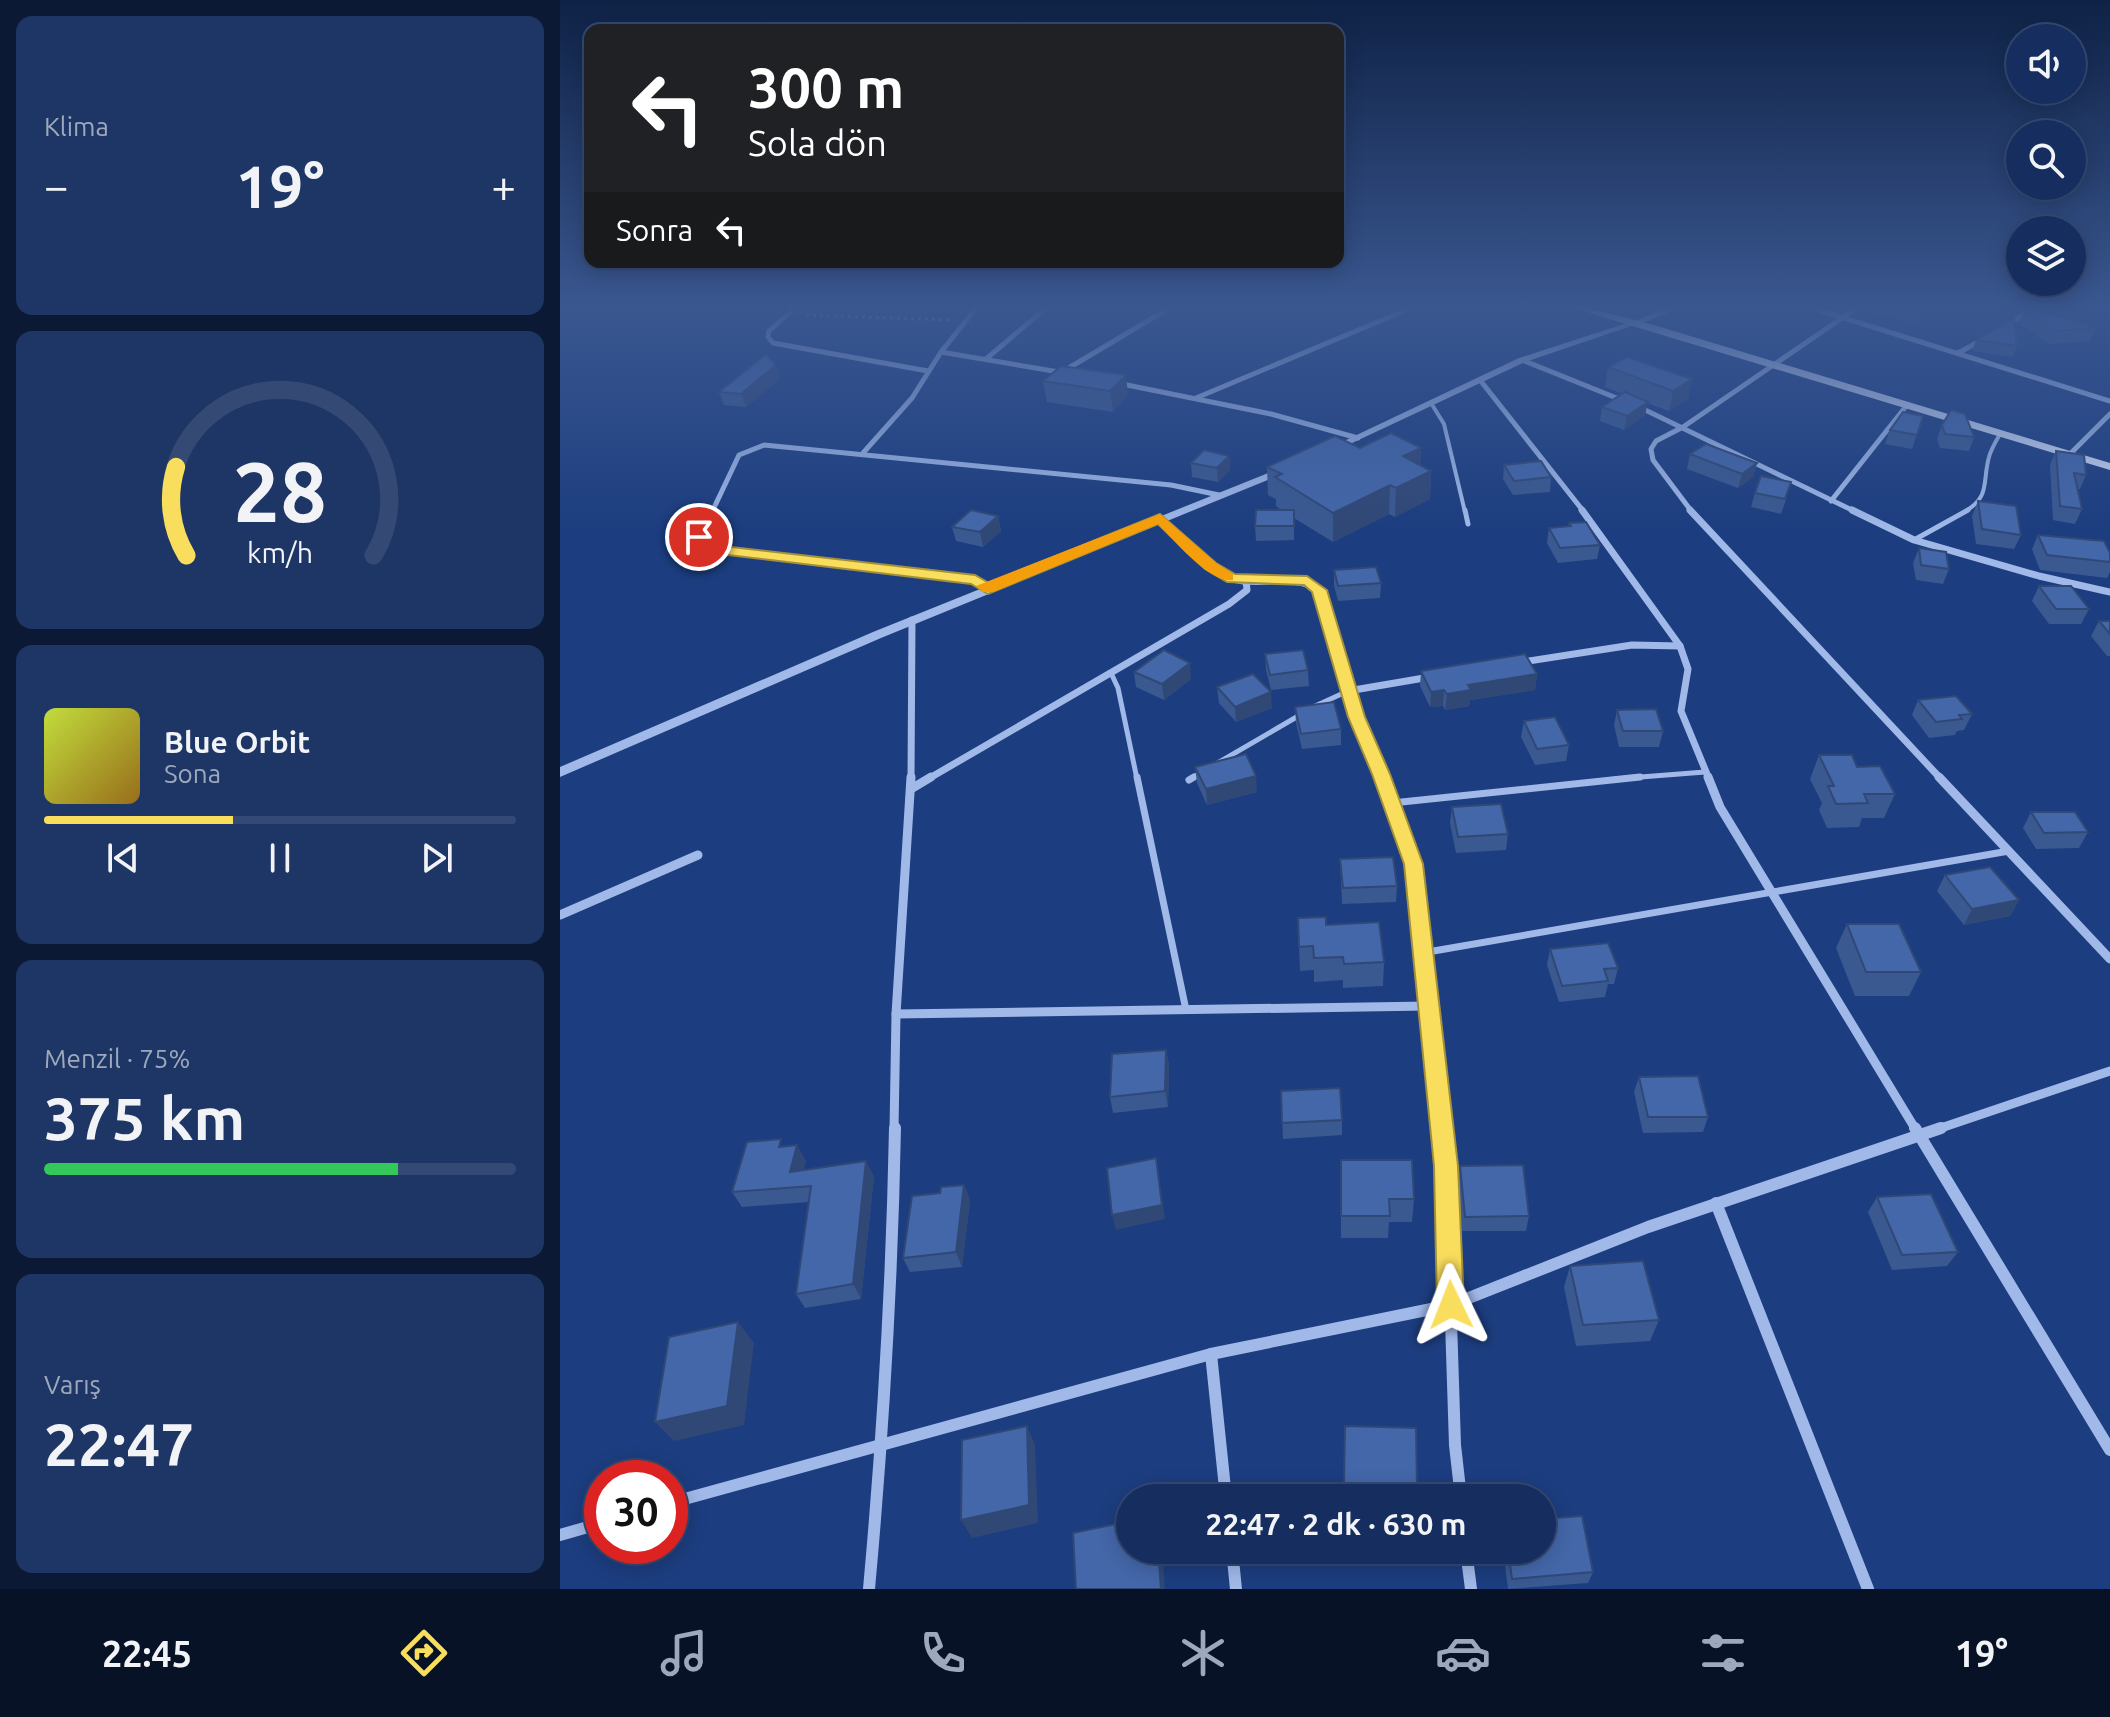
<!DOCTYPE html>
<html lang="tr">
<head>
<meta charset="utf-8">
<style>
  body { margin:0; font-family:Ubuntu,sans-serif; background:#1e3665; color:#f1f3f6; height:100vh; display:flex; flex-direction:column; font-size:30px; white-space:nowrap }
  * { box-sizing:border-box; margin:0 }
  p { font-size:26px; color:#9da8bd }
  .icon { flex:none; width:44px; height:44px; fill:none; stroke:currentColor; stroke-width:2; stroke-linecap:round; stroke-linejoin:round }
  .map { position:relative; flex:1; overflow:hidden }
  .sheet { display:flex; flex-direction:column; gap:16px; padding:16px; background:#0c1934; width:560px }
  .sheet>* { flex:none }
  .banner { position:absolute; left:24px; top:24px; width:760px; height:244px; border-radius:16px; box-shadow:0 4px 20px #0003,0 0 0 2px #344a74; background:#202124; color:#fff; overflow:hidden }
  .buttons { position:absolute; left:1446px; top:24px; display:grid; gap:16px }
  .buttons a { display:grid; place-items:center; width:80px; height:80px; border-radius:50%; background:#152e5f; box-shadow:0 4px 20px #0003,0 0 0 2px #344a74; font-size:40px }
  .speed { position:absolute; left:24px; top:1460px; display:flex; gap:16px; font-size:40px; font-weight:700; text-align:center }
  .speed>* { display:grid; place-content:center; width:104px; height:104px; border-radius:50%; background:#152e5f; box-shadow:0 4px 20px #0003,0 0 0 2px #344a74; line-height:1 }
  .speed .limit { border:12px solid #d22; background:#fff; color:#111 }
  .pin { position:absolute; display:grid; place-items:center; width:68px; height:68px; color:#fff; margin:-34px; border:4px solid #fff; border-radius:50%; box-shadow:0 2px 8px #0007 }
  .me { position:absolute; width:88px; margin:-44px; rotate:358deg; stroke-linejoin:round; filter:drop-shadow(0 0 6px #0008) }
  .turn { display:flex; align-items:center; gap:28px; height:168px; padding:0 32px; font-size:36px }
  .turn .icon { width:104px; height:104px; stroke-width:2.5 }
  .turn b { display:block; font-size:56px; line-height:68px }
  .then { display:flex; align-items:center; height:76px; padding:0 32px; background:#0003; gap:16px; font-size:30px }
  .big { font-size:60px; font-weight:700; line-height:1.1 }
  .sheet .tile { flex:1; display:flex; flex-direction:column; justify-content:center; gap:12px; min-width:0; padding:0 28px; border-radius:16px; background:#1e3665 }
  .sheet .dial { align-items:center; gap:0 }
  .dial svg { height:208px; overflow:visible; fill:none; stroke:#344a74; stroke-width:7; stroke-linecap:round; text-anchor:middle }
  .dial text { fill:#f1f3f6; stroke:none }
  .song { display:flex; align-items:center; gap:24px }
  .cover { width:96px; height:96px; border-radius:12px; background:linear-gradient(135deg,hsl(70 70% 55%),hsl(40 70% 35%)) }
  .played { height:8px; border-radius:4px; background:linear-gradient(90deg,#f9dd5d 40%,#344a74 40%) }
  .keys { display:flex; justify-content:space-around; direction:ltr }
  .heat { display:flex; justify-content:space-between; align-items:center; font-size:44px; direction:ltr }
  .charge { height:12px; border-radius:6px; background:linear-gradient(90deg,#34c759 75%,#344a74 0) }
  .trip { position:absolute; left:556px; top:1484px; width:440px; height:80px; border-radius:40px; background:#152e5f; box-shadow:0 4px 20px #0003,0 0 0 2px #344a74; font-weight:700; line-height:80px; text-align:center }
  .dock { display:flex; height:128px; justify-content:space-around; align-items:center; background:#081226; color:#9da8bd }
  .dock .icon { width:56px; height:56px }
  .dock .current { color:#f9dd5d }
  .dock b { font-size:36px; color:#f1f3f6 }
  main { display:flex; flex:1; min-height:0 }
  .map>svg:first-child { display:block }
</style>
</head>
<body>
<main>
<section class="sheet">
<div class="tile"><p>Klima</p>
<div class="heat"><a>−</a><b class="big">19°</b><a>+</a></div>
</div>
<div class="tile dial"><svg viewBox="0 0 100 80">
<path d="M14 69A42 42 0 1 1 86 69"/>
<path d="M14 69A42 42 0 0 1 10 35" stroke="#f9dd5d"/>
<text x="50" y="56" font-size="32" font-weight="700">28</text>
<text x="50" y="72" font-size="11">km/h</text>
</svg></div>
<div class="tile">
<div class="song"><i class="cover"></i><div><b>Blue Orbit</b><p>Sona</p></div></div>
<div class="played"></div>
<div class="keys"><svg class="icon" aria-label="previous" viewBox="0 0 24 24"><path d="M18 5L8 12l10 7zM5 5v14"/></svg><svg class="icon" aria-label="pause" viewBox="0 0 24 24"><path d="M8 5v14M16 5v14"/></svg><svg class="icon" aria-label="next" viewBox="0 0 24 24"><path d="M6 5l10 7-10 7zM19 5v14"/></svg></div>
</div>
<div class="tile"><p>Menzil · 75%</p><b class="big">375 km</b><div class="charge"></div></div>
<div class="tile"><p>Varış</p><b class="big">22:47</b></div>
</section>
<div class="map">
<svg width="1550" height="1589" viewBox="0 0 1550 1589">
  <rect width="100%" height="100%" fill="#1c3d7f"/>
  <g fill="none" stroke-linecap="round" stroke-linejoin="round">
    <path stroke="#a0b9e9" stroke-width="3" stroke-dasharray="3 4" stroke-linecap="butt" d="M246 315 393 320"/>
    <g stroke="#a0b9e9" stroke-width="4">
      <path d="M871 403 884 424 905 512"/>
      <path d="M1404 512C1431 497 1422 482 1429 457 1431 449 1436 441 1440 434"/>
    </g>
    <g stroke="#a0b9e9" stroke-width="5">
      <path d="M905 510 908 524"/>
      <path d="M1354 540 1408 510"/>
      <path d="M551 673 558 688 577 779"/>
      <path d="M753 707 788 691"/>
      <path d="M656 764 740 715"/>
      <path d="M630 779 643 772"/>
      <path d="M1055 779 1145 772"/>
    </g>
    <g stroke="#a0b9e9" stroke-width="7">
      <path d="M577 777 626 1010"/>
      <path d="M629 780 634 777"/>
      <path d="M832 803 1080 777"/>
      <path d="M862 953 1449 851"/>
    </g>
    <g stroke="#a0b9e9" stroke-width="5">
      <path d="M236 307 209 331 208 337 213 343 368 371"/>
      <path d="M1249 307 1550 401"/>
      <path d="M1546 307 1550 308"/>
      <path d="M1076 323 1116 307"/>
      <path d="M1447 325 1477 307"/>
      <path d="M381 352 505 373"/>
      <path d="M1398 353 1422 340"/>
      <path d="M426 359 487 307"/>
      <path d="M962 360 1064 401"/>
      <path d="M502 372 611 307"/>
      <path d="M920 380 1024 512"/>
      <path d="M557 383 711 414 798 438"/>
      <path d="M636 398 853 307"/>
      <path d="M1077 406 1296 512"/>
      <path d="M303 453 352 398 381 352 417 307"/>
      <path d="M1509 455 1550 414"/>
      <path d="M1271 501 1347 405"/>
      <path d="M152 512 179 455 204 445 611 485 659 495"/>
      <path d="M1132 512 1093 460 1091 449 1096 441 1123 427 1298 307"/>
    </g>
    <g stroke="#a0b9e9" stroke-width="7">
      <path d="M153 510 138 541 142 547 415 580 428 589"/>
      <path d="M1022 510 1120 646 1128 669 1121 711 1149 779"/>
      <path d="M1130 510 1381 779"/>
      <path d="M1292 510 1354 540 1479 576 1550 592"/>
      <path d="M600 519C621 540 643 570 673 579 703 587 731 572 759 590L797 717 823 779"/>
      <path d="M962 662 1072 645 1120 646"/>
      <path d="M788 691 870 677"/>
      <path d="M351 779 352 620"/>
      <path d="M368 779 669 604 687 590 686 580"/>
    </g>
    <g stroke="#a0b9e9" stroke-width="9">
      <path d="M822 777 853 864 882 1130"/>
      <path d="M1148 777 1160 807 1356 1130"/>
      <path d="M1379 777 1550 959"/>
      <path d="M351 789 371 777"/>
      <path d="M0 915 138 855"/>
      <path d="M336 1014 868 1006"/>
      <path d="M334 1130 336 1014 351 777"/>
      <path d="M1375 1130 1550 1071"/>
    </g>
    <g stroke="#a0b9e9" stroke-width="12">
      <path d="M882 1128 886 1166 895 1445 901 1498"/>
      <path d="M1355 1128 1550 1450"/>
      <path d="M1156 1203 1308 1589"/>
      <path d="M651 1354 666 1498"/>
      <path d="M110 1503 651 1354 891 1305 1088 1227 1381 1128"/>
      <path d="M0 1535 42 1523"/>
      <path d="M672 1550 676 1589"/>
      <path d="M906 1550 911 1589"/>
      <path d="M309 1589C323 1435 332 1282 335 1128"/>
    </g>
    <g fill="#a0b9e9" fill-rule="evenodd">
      <path d="M1073 321 1080 323 965 362 775 451 767 449 959 358Z"/>
      <path d="M723 467 727 468V472L321 638 0 777V767L313 632Z"/>
    </g>
    <path fill="#cbd9f7" fill-rule="evenodd" d="M1010 307H1024L1094 325 1550 463V470Z"/>
  </g>
  <g fill="#3a5991">
    <path d="M1306 307H1380L1355 323 1304 311Z"/>
    <path d="M1464 311 1536 328 1530 341 1490 344 1459 324Z"/>
    <path d="M1416 340 1457 346 1453 357 1412 351Z"/>
    <path d="M501 366 568 395 553 412 487 402 483 381Z"/>
    <path d="M1048 367 1132 379 1128 399 1109 411 1087 403 1085 415 1064 430 1040 421 1042 407 1063 394 1045 387Z"/>
    <path d="M220 379 186 407 164 405 159 392Z"/>
    <path d="M1363 416 1352 449 1325 444 1330 430Z"/>
    <path d="M1382 425 1414 437 1409 451 1380 448 1377 439Z"/>
    <path d="M800 448H861L860 465 871 471 870 499 835 517 829 514 773 542 734 518V540L696 541 695 526 721 510 716 506V499L708 495 707 467Z"/>
    <path d="M1496 451 1526 475 1520 489H1518L1522 509 1515 524 1493 520 1490 465Z"/>
    <path d="M1130 454 1197 463 1193 477 1178 488 1127 469Z"/>
    <path d="M669 456 670 470 658 482 632 477 631 463Z"/>
    <path d="M944 465 991 477 990 492 953 495 943 479Z"/>
    <path d="M1195 493 1227 497 1221 514 1191 507Z"/>
    <path d="M1418 501 1461 535 1454 549 1416 544 1412 516Z"/>
    <path d="M438 516 441 531 423 547 396 541 392 527Z"/>
    <path d="M1009 523 1040 545 1037 559 998 563 987 543 989 528 1008 526Z"/>
    <path d="M1478 535 1550 553V572L1547 578 1480 570 1472 549Z"/>
    <path d="M1359 548 1389 569 1383 584 1356 580 1353 563Z"/>
    <path d="M774 570 821 583 820 598 778 601 774 585Z"/>
    <path d="M1479 586 1529 609 1521 624H1489L1472 601Z"/>
    <path d="M1539 621H1550V656H1547L1531 636Z"/>
    <path d="M705 654 748 670 749 686 711 690 706 670Z"/>
    <path d="M861 671 977 674 975 690 910 700 909 706 885 710 883 706 870 707 860 686Z"/>
    <path d="M574 672 631 679 604 700 576 687Z"/>
    <path d="M657 687 712 708 676 722 659 703Z"/>
    <path d="M1358 700 1412 714 1404 730 1397 731 1395 735 1369 738 1352 715Z"/>
    <path d="M735 707 781 729V745L742 749 736 723Z"/>
    <path d="M1057 710 1103 731 1099 747H1059L1054 725Z"/>
    <path d="M964 721 1009 745 1006 761 975 765 961 737Z"/>
    <path d="M1259 755 1297 767 1335 794 1324 818H1302L1299 827 1267 828 1259 810 1262 803 1250 779Z"/>
    <path d="M635 767 697 792 647 805 637 783Z"/>
    <path d="M892 807 948 834 946 850 896 853 890 823Z"/>
    <path d="M1471 812 1528 832 1519 848 1476 849 1463 828Z"/>
    <path d="M780 859 837 886 836 902 782 904Z"/>
    <path d="M1385 875 1459 900 1450 916 1404 925 1377 891Z"/>
    <path d="M738 918 766 925 824 962 823 986 783 988V980L754 982V970L740 971Z"/>
    <path d="M1287 924 1361 972 1349 996H1295L1276 948Z"/>
    <path d="M990 949 1058 968 1054 984H1048L1045 997 999 1002 987 965Z"/>
    <path d="M606 1050 609 1065 608 1107 553 1113 550 1097Z"/>
    <path d="M1079 1077 1148 1117 1143 1132 1083 1133 1074 1092Z"/>
    <path d="M721 1091 782 1120V1135L723 1139Z"/>
    <path d="M225 1146 246 1161 243 1170 314 1176 301 1299 245 1308 236 1294 249 1202 182 1207 172 1192Z"/>
    <path d="M781 1160 854 1199 852 1222H829L828 1238H781Z"/>
    <path d="M900 1166 969 1216 966 1231H902L898 1181Z"/>
    <path d="M404 1185 410 1200 402 1267 350 1272 343 1258 380 1193Z"/>
    <path d="M1317 1197 1398 1252 1387 1266 1332 1270 1308 1212Z"/>
    <path d="M1010 1266 1099 1320 1090 1341 1016 1346 1004 1287Z"/>
    <path d="M785 1426 857 1487 856 1498 784 1497Z"/>
    <path d="M943 1550H982L1033 1572 1028 1583 948 1589Z"/>
  </g>
  <g fill="#304876">
    <path d="M1364 307H1380L1355 323 1359 310Z"/>
    <path d="M216 365 220 379 186 407 181 394Z"/>
    <path d="M566 375 568 395 553 412 550 391Z"/>
    <path d="M1132 379 1128 399 1109 411 1113 391Z"/>
    <path d="M1088 402 1085 415 1064 430 1067 416Z"/>
    <path d="M861 448 860 476 843 456Z"/>
    <path d="M669 456 670 470 658 482 657 468Z"/>
    <path d="M1197 463 1193 477 1178 488 1182 474Z"/>
    <path d="M871 471 870 499 835 517 836 488Z"/>
    <path d="M830 485 829 514 773 542V513Z"/>
    <path d="M438 516 441 531 423 547 420 532Z"/>
    <path d="M630 663 631 679 604 700 602 684Z"/>
    <path d="M977 674 975 690 910 700 909 706 885 710 887 694 908 685Z"/>
    <path d="M884 690 883 706 870 707 871 692Z"/>
    <path d="M711 692 712 708 676 722 675 707Z"/>
    <path d="M696 776 697 792 647 805 646 789Z"/>
    <path d="M1459 900 1450 916 1404 925 1412 909Z"/>
    <path d="M606 1050 609 1065 608 1107 605 1091Z"/>
    <path d="M237 1145 246 1161 239 1187 230 1172Z"/>
    <path d="M596 1158 605 1219 556 1230 552 1215Z"/>
    <path d="M306 1161 314 1176 301 1299 293 1284Z"/>
    <path d="M404 1185 410 1200 402 1267 396 1252Z"/>
    <path d="M178 1322 194 1343 184 1425 114 1441 95 1422Z"/>
    <path d="M467 1426 475 1445 478 1523 412 1538 401 1520Z"/>
    <path d="M598 1550H602L605 1589H601Z"/>
  </g>
  <g fill="#4467a9" stroke="#304876" stroke-width="2">
    <path d="M1344 307H1364L1359 310Z"/>
    <path d="M1470 307 1536 328 1495 331 1464 311Z"/>
    <path d="M1454 318 1457 346 1416 340Z"/>
    <path d="M206 354 216 365 181 394 159 392Z"/>
    <path d="M1067 357 1132 379 1113 391 1048 367Z"/>
    <path d="M501 366 566 375 550 391 483 381Z"/>
    <path d="M1065 392 1088 402 1067 416 1042 407Z"/>
    <path d="M1391 410 1405 414 1414 437 1385 434 1382 425Z"/>
    <path d="M1343 412 1363 416 1357 435 1330 430Z"/>
    <path d="M831 433 861 448 843 456 871 471 836 488 830 485 773 513 715 477 722 474 707 467 775 436 800 448Z"/>
    <path d="M1146 444 1197 463 1182 474 1130 454Z"/>
    <path d="M644 450 669 456 657 468 631 463Z"/>
    <path d="M1496 451 1524 455 1526 475 1514 473 1522 509 1500 506Z"/>
    <path d="M981 461 991 477 954 481 944 465Z"/>
    <path d="M1201 476 1231 482 1225 499 1195 493Z"/>
    <path d="M1418 501 1456 506 1461 535 1422 529Z"/>
    <path d="M411 510 438 516 420 532 392 527Z"/>
    <path d="M696 510H734V526H695Z"/>
    <path d="M1026 522 1040 545 1000 548 989 528 1011 526 1009 523Z"/>
    <path d="M1478 535 1544 541 1550 553V562L1487 555Z"/>
    <path d="M1359 548 1386 552 1389 569 1361 565Z"/>
    <path d="M816 567 821 583 778 586 774 570Z"/>
    <path d="M1479 586H1511L1529 609H1496Z"/>
    <path d="M1539 621H1550V634Z"/>
    <path d="M604 650 630 663 602 684 574 672Z"/>
    <path d="M743 650 748 670 710 675 705 654Z"/>
    <path d="M965 654 977 674 908 685 911 690 887 694 884 690 871 692 861 671Z"/>
    <path d="M693 674 711 692 675 707 657 687Z"/>
    <path d="M1396 696 1412 714 1399 715 1402 719 1376 722 1358 700Z"/>
    <path d="M774 702 781 729 741 734 735 707Z"/>
    <path d="M1096 709 1103 731H1063L1057 710Z"/>
    <path d="M995 717 1009 745 977 749 964 721Z"/>
    <path d="M686 754 696 776 646 789 635 767Z"/>
    <path d="M1259 755H1292L1297 767 1320 766 1335 794H1304L1308 803 1276 804 1268 786H1274Z"/>
    <path d="M941 804 948 834 898 837 892 807Z"/>
    <path d="M1471 812H1515L1528 832 1484 833Z"/>
    <path d="M833 857 837 886 783 888 780 859Z"/>
    <path d="M1430 867 1459 900 1412 909 1385 875Z"/>
    <path d="M766 917V925L819 922 824 962 784 964 783 957 754 958 753 946 739 947 738 918Z"/>
    <path d="M1287 924H1339L1361 972H1306Z"/>
    <path d="M1048 943 1058 968 1044 969 1048 981 1002 986 990 949Z"/>
    <path d="M606 1050 605 1091 550 1097 552 1054Z"/>
    <path d="M1138 1076 1148 1117H1088L1079 1077Z"/>
    <path d="M780 1088 782 1120 722 1123 721 1091Z"/>
    <path d="M221 1139 219 1147 237 1145 230 1172 306 1161 293 1284 236 1294 251 1186 172 1192 187 1142Z"/>
    <path d="M596 1158 602 1205 552 1215 547 1168Z"/>
    <path d="M781 1160H852L854 1199H829L830 1216H781Z"/>
    <path d="M963 1165 969 1216 905 1217 900 1166Z"/>
    <path d="M404 1185 396 1252 343 1258 352 1196 380 1193 381 1187Z"/>
    <path d="M1371 1194 1398 1252 1342 1255 1317 1197Z"/>
    <path d="M1083 1261 1099 1320 1023 1325 1010 1266Z"/>
    <path d="M178 1322 167 1406 95 1422 109 1337Z"/>
    <path d="M467 1426 469 1505 401 1520 402 1440Z"/>
    <path d="M785 1426 856 1428 857 1487 784 1485Z"/>
    <path d="M1022 1516 1033 1572 952 1579 948 1550H982V1519Z"/>
    <path d="M570 1521V1550H598L601 1589H516L513 1533Z"/>
  </g>
  <linearGradient id="sky" x2="0" y2="1"><stop stop-color="#0f2246"/><stop offset="0.58" stop-color="#3a5790"/><stop offset="1" stop-color="#3a5790" stop-opacity="0"/></linearGradient>
  <rect width="1550" height="529" fill="url(#sky)"/>
  <path fill="#f9dd5d" stroke="#a2903c" stroke-width="2" d="M600 514 656 563 675 574 747 576 767 590 805 717 830 774 863 864 898 1166 904 1305 900 1314 891 1318 881 1314 877 1305 874 1166 844 864 812 774 788 717 752 592 744 585 667 582 645 569 598 524 428 594 411 584 151 553 131 544 132 537 139 533 144 534 146 542 154 545 415 575 429 583Z"/>
  <path fill="#f59e0b" d="M600 514 656 563 673 574V580C650 584 614 540 598 524L433 592H423L416 586Z"/>
</svg>
<div class="buttons">
<a><svg class="icon" aria-label="sound" viewBox="0 0 24 24"><path d="M4 9h4l5-4v14l-5-4H4zM17 9q2 3 0 6"/></svg></a>
<a><svg class="icon" aria-label="search" viewBox="0 0 24 24"><circle cx="10" cy="10" r="6"/><path d="M15 15l6 6"/></svg></a>
<a><svg class="icon" aria-label="layers" viewBox="0 0 24 24"><path d="M12 4l9 5-9 5-9-5zM3 14l9 5 9-5"/></svg></a>
</div>
<div class="speed"><div class="limit">30</div></div>
<div class="pin" style="left:139px;top:537px;background:#d93025"><svg class="icon" aria-label="arrive" viewBox="0 0 24 24"><path d="M6 21V4h12l-3 4 3 4H6"/></svg></div>
<svg class="me" style="left:891px;top:1305px" viewBox="-20 -20 40 40"><path d="M0-17L14 15 0 8-14 15z" fill="#f9dd5d" stroke="#fff" stroke-width="4"/></svg>
<div class="trip">22:47 · 2 dk · 630 m</div>
<div class="banner">
<div class="turn"><svg class="icon" aria-label="left" viewBox="0 0 24 24"><path d="M17 20v-9H6M10 6l-5 5 5 5"/></svg><div><b>300 m</b>Sola dön</div></div>
<div class="then">Sonra<svg class="icon" aria-label="left" viewBox="0 0 24 24"><path d="M17 20v-9H6M10 6l-5 5 5 5"/></svg></div>
</div>
</div>
</main>
<nav class="dock">
<b>22:45</b>
<svg class="icon current" aria-label="directions" viewBox="0 0 24 24"><path d="M12 3l9 9-9 9-9-9zM9 14v-3h6M13 9l2 2-2 2"/></svg>
<svg class="icon" aria-label="music" viewBox="0 0 24 24"><path d="M9 18V5l10-2v13"/><circle cx="6" cy="18" r="3"/><circle cx="16" cy="16" r="3"/></svg>
<svg class="icon" aria-label="phone" viewBox="0 0 24 24"><path d="M5 4h4l2 5-3 2q2 4 5 5l2-3 5 2v4C11 20 4 13 5 4z"/></svg>
<svg class="icon" aria-label="climate" viewBox="0 0 24 24"><path d="M12 3v18M4 7l16 10M4 17L20 7"/></svg>
<svg class="icon" aria-label="car" viewBox="0 0 24 24"><path d="M5 17H2v-5l4-1 3-4h7l3 4 3 1v5h-3M9 17h6M6 11h13"/><circle cx="7" cy="17" r="2"/><circle cx="17" cy="17" r="2"/></svg>
<svg class="icon" aria-label="filters" viewBox="0 0 24 24"><path d="M4 7h16M4 17h16"/><circle cx="9" cy="7" r="2"/><circle cx="15" cy="17" r="2"/></svg>
<b>19°</b>
</nav>
</body>
</html>
